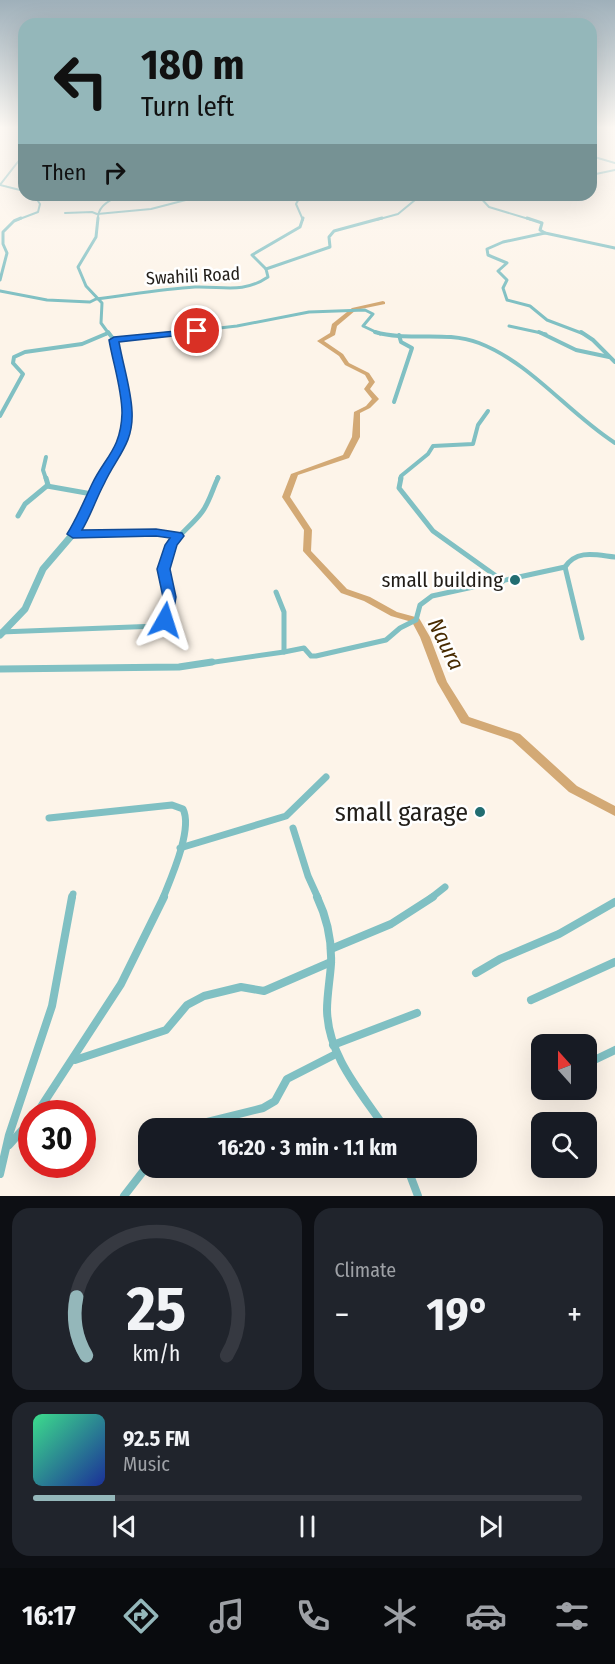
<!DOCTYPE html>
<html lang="en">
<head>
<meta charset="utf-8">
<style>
  body { margin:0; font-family:"Fira Sans Condensed",sans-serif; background:#20242c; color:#f1f3f6; height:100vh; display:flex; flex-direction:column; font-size:22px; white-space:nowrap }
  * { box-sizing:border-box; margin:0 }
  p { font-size:20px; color:#9ea1a6 }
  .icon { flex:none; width:33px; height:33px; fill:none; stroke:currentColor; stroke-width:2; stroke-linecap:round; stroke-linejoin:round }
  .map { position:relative; height:1196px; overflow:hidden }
  .details { display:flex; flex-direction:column; gap:12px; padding:12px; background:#0d0f14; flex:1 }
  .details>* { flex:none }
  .hud { position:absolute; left:18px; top:18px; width:579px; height:183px; border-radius:18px; box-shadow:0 6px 24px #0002; background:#94b7ba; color:#111; overflow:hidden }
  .needle { width:39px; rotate:339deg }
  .buttons { position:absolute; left:531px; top:1034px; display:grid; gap:12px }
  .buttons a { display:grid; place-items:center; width:66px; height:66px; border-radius:12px; background:#171b24; box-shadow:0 6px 24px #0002; font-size:30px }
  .speed { position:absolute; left:18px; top:1100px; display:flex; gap:12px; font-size:30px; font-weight:700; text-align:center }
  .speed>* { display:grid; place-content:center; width:78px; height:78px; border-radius:50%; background:#171b24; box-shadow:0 6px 24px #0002; line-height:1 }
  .speed .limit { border:9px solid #d22; background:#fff; color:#111 }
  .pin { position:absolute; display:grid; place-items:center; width:51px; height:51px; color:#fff; margin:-26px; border:3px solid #fff; border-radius:50%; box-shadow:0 2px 6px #0007 }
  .me { position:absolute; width:66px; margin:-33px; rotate:6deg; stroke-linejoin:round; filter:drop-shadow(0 0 4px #0008) }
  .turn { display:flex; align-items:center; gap:21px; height:126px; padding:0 24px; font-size:27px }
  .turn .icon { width:78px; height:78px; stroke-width:2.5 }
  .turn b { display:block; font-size:42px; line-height:51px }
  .then { display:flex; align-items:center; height:57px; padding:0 24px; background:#0003; gap:12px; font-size:22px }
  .big { font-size:45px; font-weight:700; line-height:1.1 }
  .details .tile { flex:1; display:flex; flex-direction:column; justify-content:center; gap:9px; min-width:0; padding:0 21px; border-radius:18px; background:#20242c }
  .details .dial { align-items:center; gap:0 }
  .dial svg { height:156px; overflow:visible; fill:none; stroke:#363941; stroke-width:7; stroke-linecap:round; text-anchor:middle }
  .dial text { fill:#f1f3f6; stroke:none }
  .song { display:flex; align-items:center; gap:18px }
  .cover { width:72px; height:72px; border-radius:9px; background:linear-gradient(135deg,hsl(150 70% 55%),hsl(230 70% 35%)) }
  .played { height:6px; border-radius:3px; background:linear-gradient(90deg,#94b7ba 15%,#363941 15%) }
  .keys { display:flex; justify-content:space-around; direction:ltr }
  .heat { display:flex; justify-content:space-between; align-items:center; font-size:33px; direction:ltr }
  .details .tiles { flex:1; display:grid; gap:12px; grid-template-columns:1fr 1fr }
  .tile:last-child { grid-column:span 2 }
  .trip { position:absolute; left:138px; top:1118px; width:339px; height:60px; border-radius:18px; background:#171b24; box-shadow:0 6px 24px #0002; font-weight:700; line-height:60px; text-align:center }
  .tab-bar { display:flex; height:96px; justify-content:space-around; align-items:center; background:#090b0e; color:#9ea1a6 }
  .tab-bar .icon { width:42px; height:42px }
  .tab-bar .selected { color:#94b7ba }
  .tab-bar b { font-size:27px; color:#f1f3f6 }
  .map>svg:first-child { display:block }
</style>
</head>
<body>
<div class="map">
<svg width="615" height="1196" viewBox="0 0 615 1196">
  <rect width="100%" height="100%" fill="#fdf4e9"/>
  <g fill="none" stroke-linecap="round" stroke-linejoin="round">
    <path fill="#d3a975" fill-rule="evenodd" d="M383 301 385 302V304L356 310 337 326 335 335 324 341 343 354 349 363 369 373 375 382 370 389 379 399 370 408 360 413V437L349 458 298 475 290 497 312 530 311 551 347 589 370 597 397 612 419 618 430 637 447 682 469 717 520 734 577 786 615 806V816L569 792 512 740 461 723 437 682 420 637 412 622 391 616 364 601 341 593 303 551 304 530 282 497 291 474 343 455 352 437 354 412 366 406 372 399 364 389 369 382 365 375 345 365 339 356 317 341 330 333 332 324 352 308Z"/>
    <g stroke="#80c0c3" stroke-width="2">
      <path d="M591 156 615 163"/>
      <path d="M591 175 615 170"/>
      <path d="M0 185 24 154"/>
      <path d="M0 185 24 191"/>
      <path d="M301 195 296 204 303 220"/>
      <path d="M478 195 489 207 532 220"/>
      <path d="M65 213 92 212 97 214 151 209 205 195"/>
      <path d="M17 220 38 212 40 204 34 195"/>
      <path d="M98 220C97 206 109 201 119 195"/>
      <path d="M376 220 398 214 421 195"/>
    </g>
    <g stroke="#80c0c3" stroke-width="3">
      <path d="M98 218 96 237 78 267 86 286 102 303 101 323 109 334"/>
      <path d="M527 218 542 223 540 230 545 233 615 248"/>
      <path d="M545 233 503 242 487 249 488 255 507 263 498 271 507 280 503 288 507 300 530 306 547 320 584 334"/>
      <path d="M266 269 252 255 300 227 303 218"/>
      <path d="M0 280 7 253 3 244V232L14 221 21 218"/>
      <path d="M0 291 47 300 90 302 96 299C129 295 162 289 195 287 223 286 243 294 268 277L266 269 330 247 329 237 334 231 382 218"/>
      <path d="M509 326 546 334"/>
      <path d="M106 334 108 333"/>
      <path d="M167 334 237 326 309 312 365 310 373 314 363 326 380 334"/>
    </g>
    <g stroke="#80c0c3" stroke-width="4">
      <path d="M108 332 114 340 180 332"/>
      <path d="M375 332C409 342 444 330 479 343 531 363 568 413 615 443"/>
      <path d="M539 332 576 350 609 357"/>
      <path d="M581 332 593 340 615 362"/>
      <path d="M394 402 412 348 401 342 399 335"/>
      <path d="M0 416 23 374 13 363 14 357 25 352 82 344 108 333"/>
      <path d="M46 457 43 470 46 479"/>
      <path d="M217 479 218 477"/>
      <path d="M400 479 401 476 428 454 433 446 473 444 478 425 488 411"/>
    </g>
    <g stroke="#80c0c3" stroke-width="5">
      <path d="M401 478 399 488 433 531 503 581"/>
      <path d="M47 486 92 494"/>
      <path d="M18 516 25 504 48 485 46 478"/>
      <path d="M73 534 156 532 178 536"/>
      <path d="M565 567 582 638"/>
      <path d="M276 592 284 612V652L304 648 311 656H316L386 640 400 628 416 620 420 605 432 596 565 567C577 549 596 555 615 557"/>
      <path d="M1 632 158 626C179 608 162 589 163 569 165 542 188 531 202 512 209 503 213 488 218 478"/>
      <path d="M201 664 284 652"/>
    </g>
    <g stroke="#80c0c3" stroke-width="7">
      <path d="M0 669 179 667 212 662"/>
      <path d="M49 818 172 805 183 809C193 829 171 878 163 898"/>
      <path d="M293 828 308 876 318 898"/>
      <path d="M180 848 286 816 326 777"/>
      <path d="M72 898 73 894"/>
      <path d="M431 898 445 887"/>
    </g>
    <g stroke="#80c0c3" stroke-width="8">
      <path d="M317 897C327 918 332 940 331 964 330 979 327 995 327 1010 328 1056 361 1092 385 1128"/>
      <path d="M331 949 391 924 433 897"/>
      <path d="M476 973 500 959 559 934 615 902"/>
      <path d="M531 1000 615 962"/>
      <path d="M333 1045 417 1013"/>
      <path d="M75 1060 166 1030 187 1005 204 996 241 987 264 991 331 962"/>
      <path d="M586 1064 615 1050"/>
      <path d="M37 1113 121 984 164 897"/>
      <path d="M183 1128 263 1108 275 1101 287 1079 336 1054"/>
      <path d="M9 1145 32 1119"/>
      <path d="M407 1167 418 1196"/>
      <path d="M0 1174 9 1135 52 1006 72 897"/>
      <path d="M124 1196 148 1165"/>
    </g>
    <path stroke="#80c0c3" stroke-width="5" d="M101 479 121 449 127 411 114 340"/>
    <path stroke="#80c0c3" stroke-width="7" d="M0 635 25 609 43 569 73 534 86 513 102 478"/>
  </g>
  <linearGradient id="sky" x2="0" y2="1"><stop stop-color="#9fb0ba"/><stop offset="0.43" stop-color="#fefaf5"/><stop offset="1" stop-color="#fefaf5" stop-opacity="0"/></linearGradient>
  <rect width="615" height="297" fill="url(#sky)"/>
  <path fill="#1a73e8" stroke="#114b97" stroke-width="1.5" d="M197 329 202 331 200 333 119 342C123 365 131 389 132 411 134 444 116 457 104 484 96 499 91 515 82 530L156 529 182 533 184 536 177 545 170 569 176 597 172 620 165 624 158 620 163 597 157 569 165 545 170 538 156 536 73 538 67 534C77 518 84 501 92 484 105 457 121 449 122 413 122 390 113 363 109 340L114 337Z"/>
  <g fill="#226d71" stroke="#fff" stroke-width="2">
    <circle cx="515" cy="580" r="6"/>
    <circle cx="480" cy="812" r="6"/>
  </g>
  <g text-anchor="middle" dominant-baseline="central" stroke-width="5" stroke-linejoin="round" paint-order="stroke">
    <g font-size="18" fill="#221e19" stroke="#fff">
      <text transform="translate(193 276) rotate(-3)">Swahili Road</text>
    </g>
    <g font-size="21" fill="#221e19" stroke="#fff" text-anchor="end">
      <text x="503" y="580">small building</text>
    </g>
    <g font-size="22" font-style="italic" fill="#482b00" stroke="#fff">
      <text transform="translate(446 644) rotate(64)">Naura</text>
    </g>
    <g font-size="26" fill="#221e19" stroke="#fff" text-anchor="end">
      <text x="468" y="812">small garage</text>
    </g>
  </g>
</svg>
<div class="buttons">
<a><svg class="needle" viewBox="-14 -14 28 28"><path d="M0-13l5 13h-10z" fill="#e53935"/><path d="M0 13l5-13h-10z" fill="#9ea1a6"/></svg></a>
<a><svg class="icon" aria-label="search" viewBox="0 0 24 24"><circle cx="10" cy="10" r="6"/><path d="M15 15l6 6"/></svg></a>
</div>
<div class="speed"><div class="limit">30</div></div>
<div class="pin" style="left:197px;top:331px;background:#d93025"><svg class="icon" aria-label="arrive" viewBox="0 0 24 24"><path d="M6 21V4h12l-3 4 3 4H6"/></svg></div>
<svg class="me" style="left:165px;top:620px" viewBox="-20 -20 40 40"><path d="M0-17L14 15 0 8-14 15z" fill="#1a73e8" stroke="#fff" stroke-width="4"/></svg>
<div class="trip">16:20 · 3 min · 1.1 km</div>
<div class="hud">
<div class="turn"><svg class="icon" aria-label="left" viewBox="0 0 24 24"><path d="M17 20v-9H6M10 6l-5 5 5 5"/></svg><div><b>180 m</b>Turn left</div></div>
<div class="then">Then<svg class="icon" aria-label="right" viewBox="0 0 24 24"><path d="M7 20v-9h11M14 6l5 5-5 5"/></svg></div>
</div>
</div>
<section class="details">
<div class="tiles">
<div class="tile dial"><svg viewBox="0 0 100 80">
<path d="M14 69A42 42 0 1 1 86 69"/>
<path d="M14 69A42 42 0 0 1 9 39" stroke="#94b7ba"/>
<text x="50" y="56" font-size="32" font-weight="700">25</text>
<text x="50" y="72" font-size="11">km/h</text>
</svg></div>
<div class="tile"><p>Climate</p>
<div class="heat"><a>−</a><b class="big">19°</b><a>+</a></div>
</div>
<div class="tile">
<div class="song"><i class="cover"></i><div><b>92.5 FM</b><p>Music</p></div></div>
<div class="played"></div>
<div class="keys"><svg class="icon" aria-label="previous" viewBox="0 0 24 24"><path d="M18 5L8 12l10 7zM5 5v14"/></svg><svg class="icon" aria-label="pause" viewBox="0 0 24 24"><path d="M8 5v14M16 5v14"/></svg><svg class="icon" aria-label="next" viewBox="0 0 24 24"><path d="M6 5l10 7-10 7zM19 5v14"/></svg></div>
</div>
</div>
</section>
<nav class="tab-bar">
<b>16:17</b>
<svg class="icon selected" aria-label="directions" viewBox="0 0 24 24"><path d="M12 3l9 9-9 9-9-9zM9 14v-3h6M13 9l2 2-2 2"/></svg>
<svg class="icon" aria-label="music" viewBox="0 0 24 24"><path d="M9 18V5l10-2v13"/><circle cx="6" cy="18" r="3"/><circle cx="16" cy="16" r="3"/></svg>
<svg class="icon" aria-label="phone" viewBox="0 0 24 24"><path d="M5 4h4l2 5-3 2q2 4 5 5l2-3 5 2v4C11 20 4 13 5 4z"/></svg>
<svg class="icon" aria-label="climate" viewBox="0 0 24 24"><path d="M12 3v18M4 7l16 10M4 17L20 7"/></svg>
<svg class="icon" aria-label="car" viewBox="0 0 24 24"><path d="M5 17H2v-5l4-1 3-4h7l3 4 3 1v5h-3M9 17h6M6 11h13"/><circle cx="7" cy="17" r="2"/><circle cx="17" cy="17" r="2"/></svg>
<svg class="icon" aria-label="filters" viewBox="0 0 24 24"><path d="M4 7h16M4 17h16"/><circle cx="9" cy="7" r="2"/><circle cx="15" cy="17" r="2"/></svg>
</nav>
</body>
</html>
